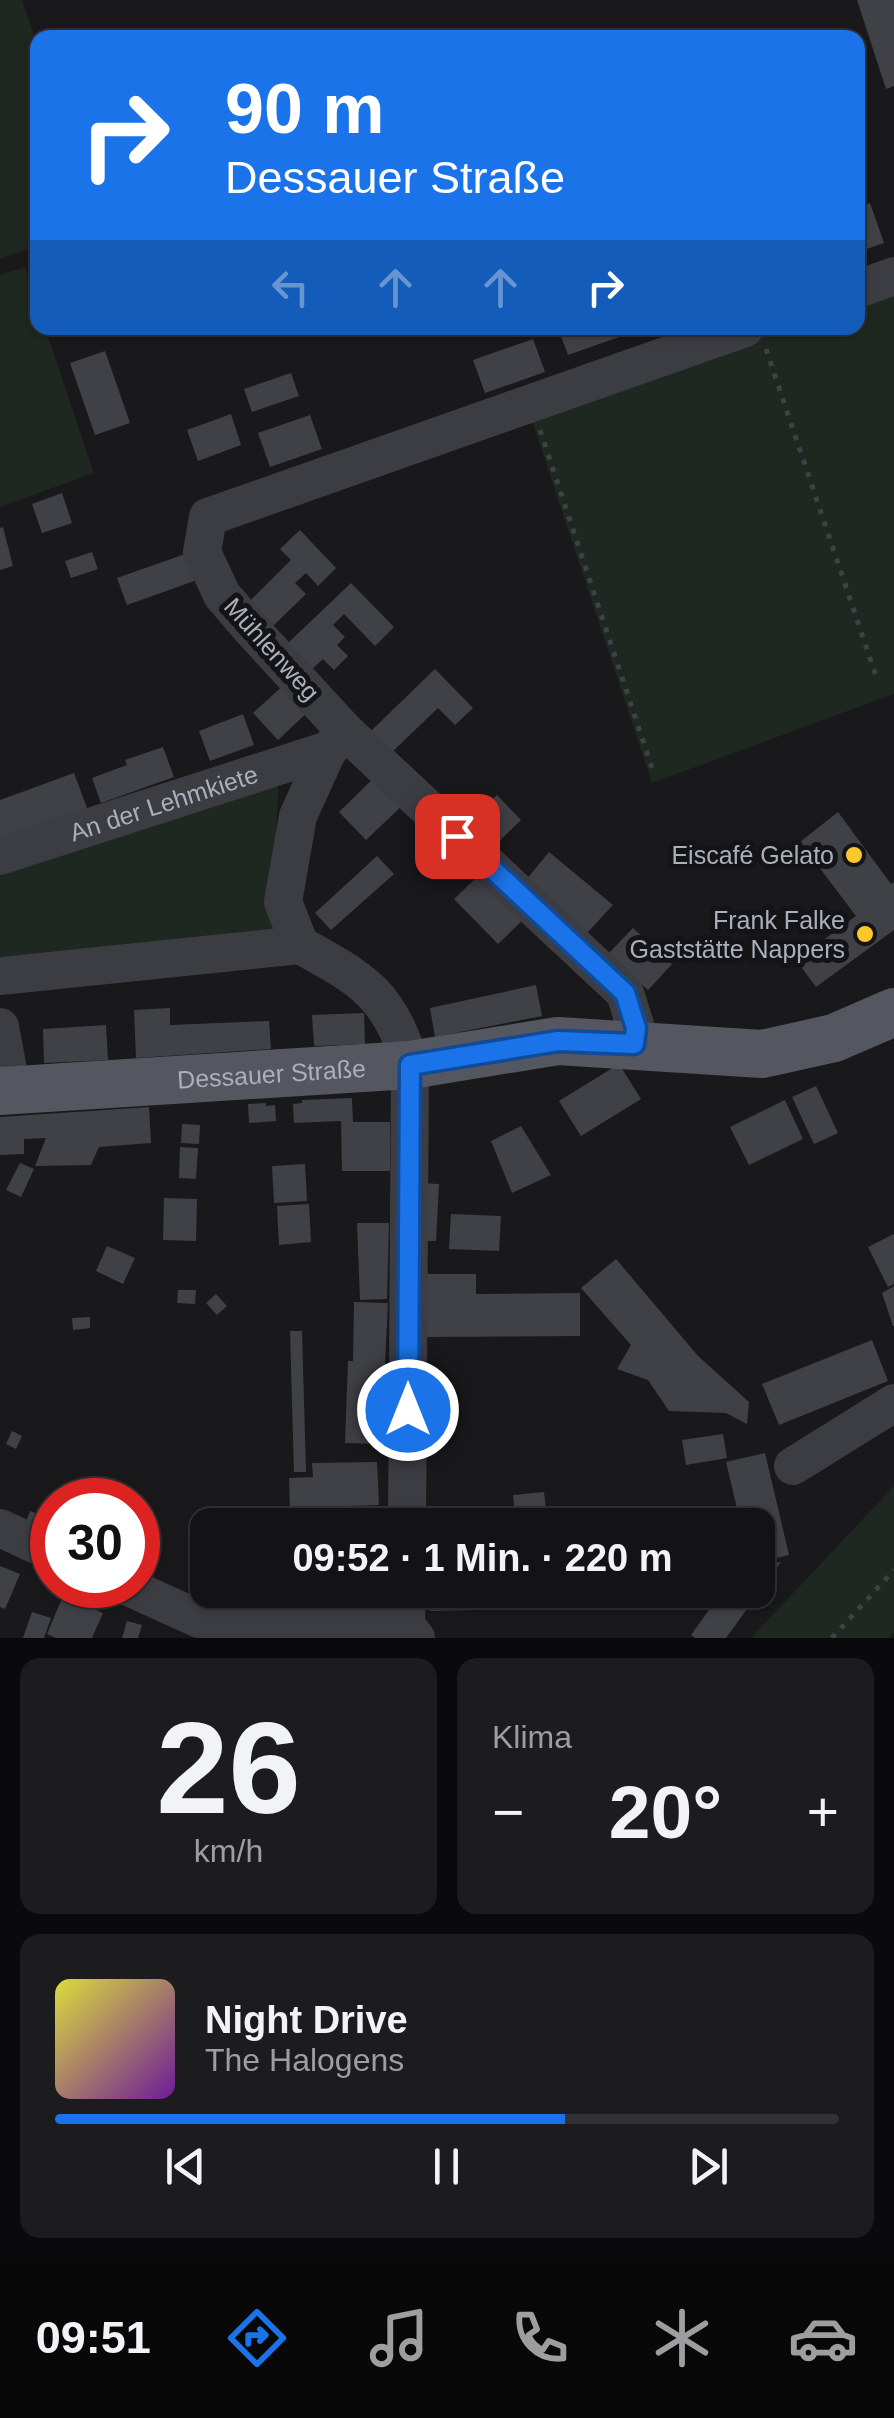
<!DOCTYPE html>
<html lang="de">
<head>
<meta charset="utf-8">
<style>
  body { margin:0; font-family:Arial,sans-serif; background:#1c1c1e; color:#f1f3f6; height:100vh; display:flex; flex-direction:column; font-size:38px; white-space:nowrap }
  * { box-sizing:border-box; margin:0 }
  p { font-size:32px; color:#9d9ea0 }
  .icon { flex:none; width:55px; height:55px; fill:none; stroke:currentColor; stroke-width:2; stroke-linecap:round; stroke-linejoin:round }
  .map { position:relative; height:1638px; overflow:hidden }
  .details { display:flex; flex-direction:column; gap:20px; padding:20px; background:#0a0a0c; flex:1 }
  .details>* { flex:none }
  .guide { position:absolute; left:30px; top:30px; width:835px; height:305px; border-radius:20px; box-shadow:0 2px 8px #0004,0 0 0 2px #323234; background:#1a73e8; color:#fff; overflow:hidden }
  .speed { position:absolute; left:30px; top:1478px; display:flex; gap:20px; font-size:50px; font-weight:700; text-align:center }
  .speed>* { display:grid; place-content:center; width:130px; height:130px; border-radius:50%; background:#131315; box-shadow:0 2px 8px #0004,0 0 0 2px #323234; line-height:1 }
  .speed .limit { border:15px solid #d22; background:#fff; color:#111 }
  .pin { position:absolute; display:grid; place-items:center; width:85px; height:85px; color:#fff; margin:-42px; border-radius:20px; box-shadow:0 5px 15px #0006 }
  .me { position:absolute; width:110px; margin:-55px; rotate:0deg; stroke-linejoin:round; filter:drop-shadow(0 0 8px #0008) }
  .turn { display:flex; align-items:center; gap:35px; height:210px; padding:0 30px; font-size:45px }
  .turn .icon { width:130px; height:130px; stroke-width:2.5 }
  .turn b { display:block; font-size:70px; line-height:85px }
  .lanes { display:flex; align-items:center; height:95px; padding:0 30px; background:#0003; justify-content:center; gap:50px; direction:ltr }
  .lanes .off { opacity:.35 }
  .big { font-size:75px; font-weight:700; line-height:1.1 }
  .details .widget { flex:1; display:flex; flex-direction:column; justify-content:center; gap:15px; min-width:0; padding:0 35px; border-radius:20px; background:#1c1c1e }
  .details .dial { align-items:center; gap:0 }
  .dial b { font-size:130px; line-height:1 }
  .song { display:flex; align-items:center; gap:30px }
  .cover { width:120px; height:120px; border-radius:15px; background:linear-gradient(135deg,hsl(60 70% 55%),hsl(280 70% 35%)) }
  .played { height:10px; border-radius:5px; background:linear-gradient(90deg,#1a73e8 65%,#323234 65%) }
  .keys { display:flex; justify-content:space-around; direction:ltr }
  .heat { display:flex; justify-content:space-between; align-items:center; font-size:55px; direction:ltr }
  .details .tiles { flex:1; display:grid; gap:20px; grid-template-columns:1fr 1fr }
  .widget:last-child { grid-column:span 2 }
  .trip { position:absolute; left:190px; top:1508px; width:585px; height:100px; border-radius:20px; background:#131315; box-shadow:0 2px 8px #0004,0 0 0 2px #323234; font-weight:700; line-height:100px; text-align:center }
  .tab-bar { display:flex; height:160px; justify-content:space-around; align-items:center; background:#080808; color:#9d9ea0 }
  .tab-bar .icon { width:70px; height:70px }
  .tab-bar .on { color:#1a73e8 }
  .tab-bar b { font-size:45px; color:#f1f3f6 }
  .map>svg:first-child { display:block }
</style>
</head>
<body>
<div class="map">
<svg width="894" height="1638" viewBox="0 0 894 1638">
  <rect width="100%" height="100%" fill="#19191c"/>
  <g fill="#1e2720">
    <path d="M0 0H22L37 45 38 245 0 259Z"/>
    <path d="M25 267 37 304 38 328H45L94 473 0 507V275Z"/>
    <path d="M894 288V694L652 783 529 412 769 328H858V298Z"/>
    <path d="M279 779 272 911 281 936 11 961 0 955V865Z"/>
    <path d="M894 1486V1632L889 1638H751Z"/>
  </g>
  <g fill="#404146">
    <path d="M857 0H894V86L886 89Z"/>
    <path d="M870 203 884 243 858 252V207Z"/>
    <path d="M558 328H645L568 355Z"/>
    <path d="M533 339 545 372 485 393 473 360Z"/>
    <path d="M105 351 130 423 95 435 70 363Z"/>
    <path d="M291 373 299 396 252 412 244 389Z"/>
    <path d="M231 414 241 445 198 461 187 430Z"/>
    <path d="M310 415 322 449 270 467 258 433Z"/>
    <path d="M62 493 72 523 42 533 32 504Z"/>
    <path d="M3 527 13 566 0 570V528Z"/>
    <path d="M300 530 336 568 318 586 306 573 295 583 306 594 272 627 248 603 291 560 280 549Z"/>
    <path d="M92 552 98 569 71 578 65 561Z"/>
    <path d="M188 553 197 580 127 605 117 578Z"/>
    <path d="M351 583 394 627 375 646 344 614 333 625 345 637 337 645 348 656 334 670 323 659 312 669 287 644Z"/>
    <path d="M435 669 473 708 455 725 438 708 392 752 371 731Z"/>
    <path d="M286 683 311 709 278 740 253 713Z"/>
    <path d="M243 714 254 745 210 761 199 731Z"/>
    <path d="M163 747 174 777 101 803 92 778 127 765 125 760Z"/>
    <path d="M74 773 87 808 0 839V800Z"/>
    <path d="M379 773 407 801 366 840 339 812Z"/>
    <path d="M497 795 521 820 487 853 463 828Z"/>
    <path d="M838 812 891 884 894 882V930L816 987 796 960 856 916 800 842Z"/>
    <path d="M549 852 613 905 587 933 526 880Z"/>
    <path d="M377 856 394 874 331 930 315 913Z"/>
    <path d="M484 870 528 915 498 944 454 899Z"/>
    <path d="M633 928 672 964 648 990 608 954Z"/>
    <path d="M536 985 542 1016 435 1037 430 1008Z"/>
    <path d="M170 1008V1025L269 1021 271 1049 136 1058 134 1010Z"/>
    <path d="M364 1013 365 1044 314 1046 312 1015Z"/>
    <path d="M106 1025 108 1060 44 1063 43 1029Z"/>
    <path d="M619 1064 641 1099 581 1136 559 1101Z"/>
    <path d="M816 1086 838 1133 814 1144 792 1097Z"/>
    <path d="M352 1098 353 1122H390V1171H342L341 1121 294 1123 293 1104 302 1103V1100Z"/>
    <path d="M785 1100 803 1139 749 1165 730 1127Z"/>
    <path d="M266 1103V1106L275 1105 276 1121 249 1123 248 1104Z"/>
    <path d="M149 1107 151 1143 99 1147 91 1165 35 1166 46 1138 24 1139V1154L0 1155V1117Z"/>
    <path d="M182 1124 200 1125 199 1144 181 1143Z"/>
    <path d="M521 1126 551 1175 512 1193 491 1141Z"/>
    <path d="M180 1147 198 1148 196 1179 179 1178Z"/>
    <path d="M20 1163 34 1169 21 1197 6 1190Z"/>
    <path d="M305 1164 307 1201 274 1203 272 1166Z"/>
    <path d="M422 1183 439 1184 436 1241H420Z"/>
    <path d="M164 1198 197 1199 196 1241 163 1240Z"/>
    <path d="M309 1204 311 1242 279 1245 277 1206Z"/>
    <path d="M451 1214 501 1216 499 1251 449 1249Z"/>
    <path d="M357 1223H389L387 1299 360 1300Z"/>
    <path d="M894 1234V1284L888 1287 868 1247Z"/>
    <path d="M107 1246 135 1258 123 1284 96 1271Z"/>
    <path d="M616 1259 698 1356 749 1402 747 1424 726 1413 669 1411 648 1380 617 1369 631 1345 581 1288Z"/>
    <path d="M424 1274H476V1294L580 1293V1336L424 1337Z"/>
    <path d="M894 1286V1326H893L882 1293Z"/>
    <path d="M178 1290H196L195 1304 177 1303Z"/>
    <path d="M216 1294 227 1306 217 1315 206 1303Z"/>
    <path d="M354 1302 388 1303 381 1444 345 1443 348 1361H353Z"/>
    <path d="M90 1317V1328L73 1330 72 1318Z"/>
    <path d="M290 1331H302L306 1472H294Z"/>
    <path d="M872 1340 888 1381 779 1425 762 1384Z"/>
    <path d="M12 1431 22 1436 16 1449 6 1444Z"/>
    <path d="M723 1434 727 1458 686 1465 682 1440Z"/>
    <path d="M765 1453 789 1555 758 1562V1525H741L726 1462Z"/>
    <path d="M377 1462 379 1505 290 1508 289 1478 313 1477 312 1463Z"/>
    <path d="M544 1492 548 1525H516L513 1495Z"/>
    <path d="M650 1506 653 1525H554L553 1520Z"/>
    <path d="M30 1511 52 1519V1538L24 1528Z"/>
    <path d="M138 1523 150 1529 138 1558Z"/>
    <path d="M781 1562 726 1638H695L691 1635 723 1590H758V1565Z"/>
    <path d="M0 1566 20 1574 5 1609 0 1607Z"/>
    <path d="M219 1590H262V1593L219 1596Z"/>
    <path d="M429 1590H477V1610L430 1611Z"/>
    <rect x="527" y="1590" width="29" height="17"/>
    <path d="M63 1596 103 1613 92 1638H56L47 1634Z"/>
    <path d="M32 1612 51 1618 44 1638H23Z"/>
    <path d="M127 1621 142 1625 138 1638H122Z"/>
  </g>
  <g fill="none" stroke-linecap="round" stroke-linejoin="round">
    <g stroke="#3f4148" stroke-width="5" stroke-dasharray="5 8" stroke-linecap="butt">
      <path d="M766 349 877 679"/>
      <path d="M540 430 654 774"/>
      <path d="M832 1638 894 1570"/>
    </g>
    <g stroke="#3c3c43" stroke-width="38">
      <path d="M858 289 894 276"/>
      <path id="s1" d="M0 856 328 750 337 741"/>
      <path d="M300 945C360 978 391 994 410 1065L407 1525"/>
      <path d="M0 976 300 945 283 902 298 816 328 750"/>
      <path d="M0 1027 12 1091"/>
      <path d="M634 1044 636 1028 625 993 345 731 253 631 222 595 202 552 208 517 745 328"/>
      <path d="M793 1466 894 1403"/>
      <path d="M0 1528 52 1552"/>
      <path d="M124 1585 199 1619 406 1625"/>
      <path d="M407 1590 406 1625 416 1638"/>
    </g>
    <path stroke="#555760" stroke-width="48" id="s2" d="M0 1091 410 1065 558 1041 762 1054 834 1038 894 1012"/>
  </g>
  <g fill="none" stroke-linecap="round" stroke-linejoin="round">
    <defs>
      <path id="route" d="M408 1410 410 1065 558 1041 634 1044 636 1028 625 993 457 836"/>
    </defs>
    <use href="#route" stroke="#114b97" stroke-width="25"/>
    <use href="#route" stroke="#1a73e8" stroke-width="18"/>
  </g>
  <g fill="#ffc72e" stroke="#141417" stroke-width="4">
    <circle cx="854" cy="855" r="10"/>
    <circle cx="865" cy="934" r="10"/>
  </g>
  <g text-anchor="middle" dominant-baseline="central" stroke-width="10" stroke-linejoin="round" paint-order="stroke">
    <g font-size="25" fill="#aaafbc" stroke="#141417">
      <text transform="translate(272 649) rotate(48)">Mühlenweg</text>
      <text stroke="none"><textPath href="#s1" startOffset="172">An der Lehmkiete</textPath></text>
      <text stroke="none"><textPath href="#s2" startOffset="272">Dessauer Straße</textPath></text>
    </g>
    <g font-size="25" fill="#aaafbc" stroke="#141417" text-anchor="end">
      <text x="834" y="855">Eiscafé Gelato</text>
      <text x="845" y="920">Frank Falke<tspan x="845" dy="29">Gaststätte Nappers</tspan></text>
    </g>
  </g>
</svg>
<div class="speed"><div class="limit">30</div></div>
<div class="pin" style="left:457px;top:836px;background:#d93025"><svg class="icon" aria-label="arrive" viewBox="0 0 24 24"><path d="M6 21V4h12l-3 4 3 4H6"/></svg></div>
<svg class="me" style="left:408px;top:1410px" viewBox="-20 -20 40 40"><circle r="17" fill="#1a73e8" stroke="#fff" stroke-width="3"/><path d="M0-11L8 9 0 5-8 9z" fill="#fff"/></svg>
<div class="trip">09:52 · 1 Min. · 220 m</div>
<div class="guide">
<div class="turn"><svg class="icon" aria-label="right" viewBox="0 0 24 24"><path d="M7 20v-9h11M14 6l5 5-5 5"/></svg><div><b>90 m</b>Dessauer Straße</div></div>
<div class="lanes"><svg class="icon off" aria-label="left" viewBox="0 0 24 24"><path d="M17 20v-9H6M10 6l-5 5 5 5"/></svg><svg class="icon off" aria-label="ahead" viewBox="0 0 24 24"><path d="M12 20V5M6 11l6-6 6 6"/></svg><svg class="icon off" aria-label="ahead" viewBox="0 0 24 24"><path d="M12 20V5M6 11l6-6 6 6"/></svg><svg class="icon" aria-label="right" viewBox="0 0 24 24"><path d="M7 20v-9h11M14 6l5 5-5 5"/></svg></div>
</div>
</div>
<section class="details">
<div class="tiles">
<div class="widget dial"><b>26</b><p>km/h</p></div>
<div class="widget"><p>Klima</p>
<div class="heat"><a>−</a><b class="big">20°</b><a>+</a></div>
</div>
<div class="widget">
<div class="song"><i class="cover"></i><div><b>Night Drive</b><p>The Halogens</p></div></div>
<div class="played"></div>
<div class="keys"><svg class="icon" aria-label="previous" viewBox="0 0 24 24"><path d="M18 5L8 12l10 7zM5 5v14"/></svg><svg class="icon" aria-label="pause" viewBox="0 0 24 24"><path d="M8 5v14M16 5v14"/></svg><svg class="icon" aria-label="next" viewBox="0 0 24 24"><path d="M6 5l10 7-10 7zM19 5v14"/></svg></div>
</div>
</div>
</section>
<nav class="tab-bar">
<b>09:51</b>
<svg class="icon on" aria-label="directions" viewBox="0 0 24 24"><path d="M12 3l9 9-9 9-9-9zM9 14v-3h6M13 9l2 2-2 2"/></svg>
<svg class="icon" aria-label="music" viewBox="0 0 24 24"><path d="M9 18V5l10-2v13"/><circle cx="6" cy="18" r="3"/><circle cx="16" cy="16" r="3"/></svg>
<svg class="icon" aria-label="phone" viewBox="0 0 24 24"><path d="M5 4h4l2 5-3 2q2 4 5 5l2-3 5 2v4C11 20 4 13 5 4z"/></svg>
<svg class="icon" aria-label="climate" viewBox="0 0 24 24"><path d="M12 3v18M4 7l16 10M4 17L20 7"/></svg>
<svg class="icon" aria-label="car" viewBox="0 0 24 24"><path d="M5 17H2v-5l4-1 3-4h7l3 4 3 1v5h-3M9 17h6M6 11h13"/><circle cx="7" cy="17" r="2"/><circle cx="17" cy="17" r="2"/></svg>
</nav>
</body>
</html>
